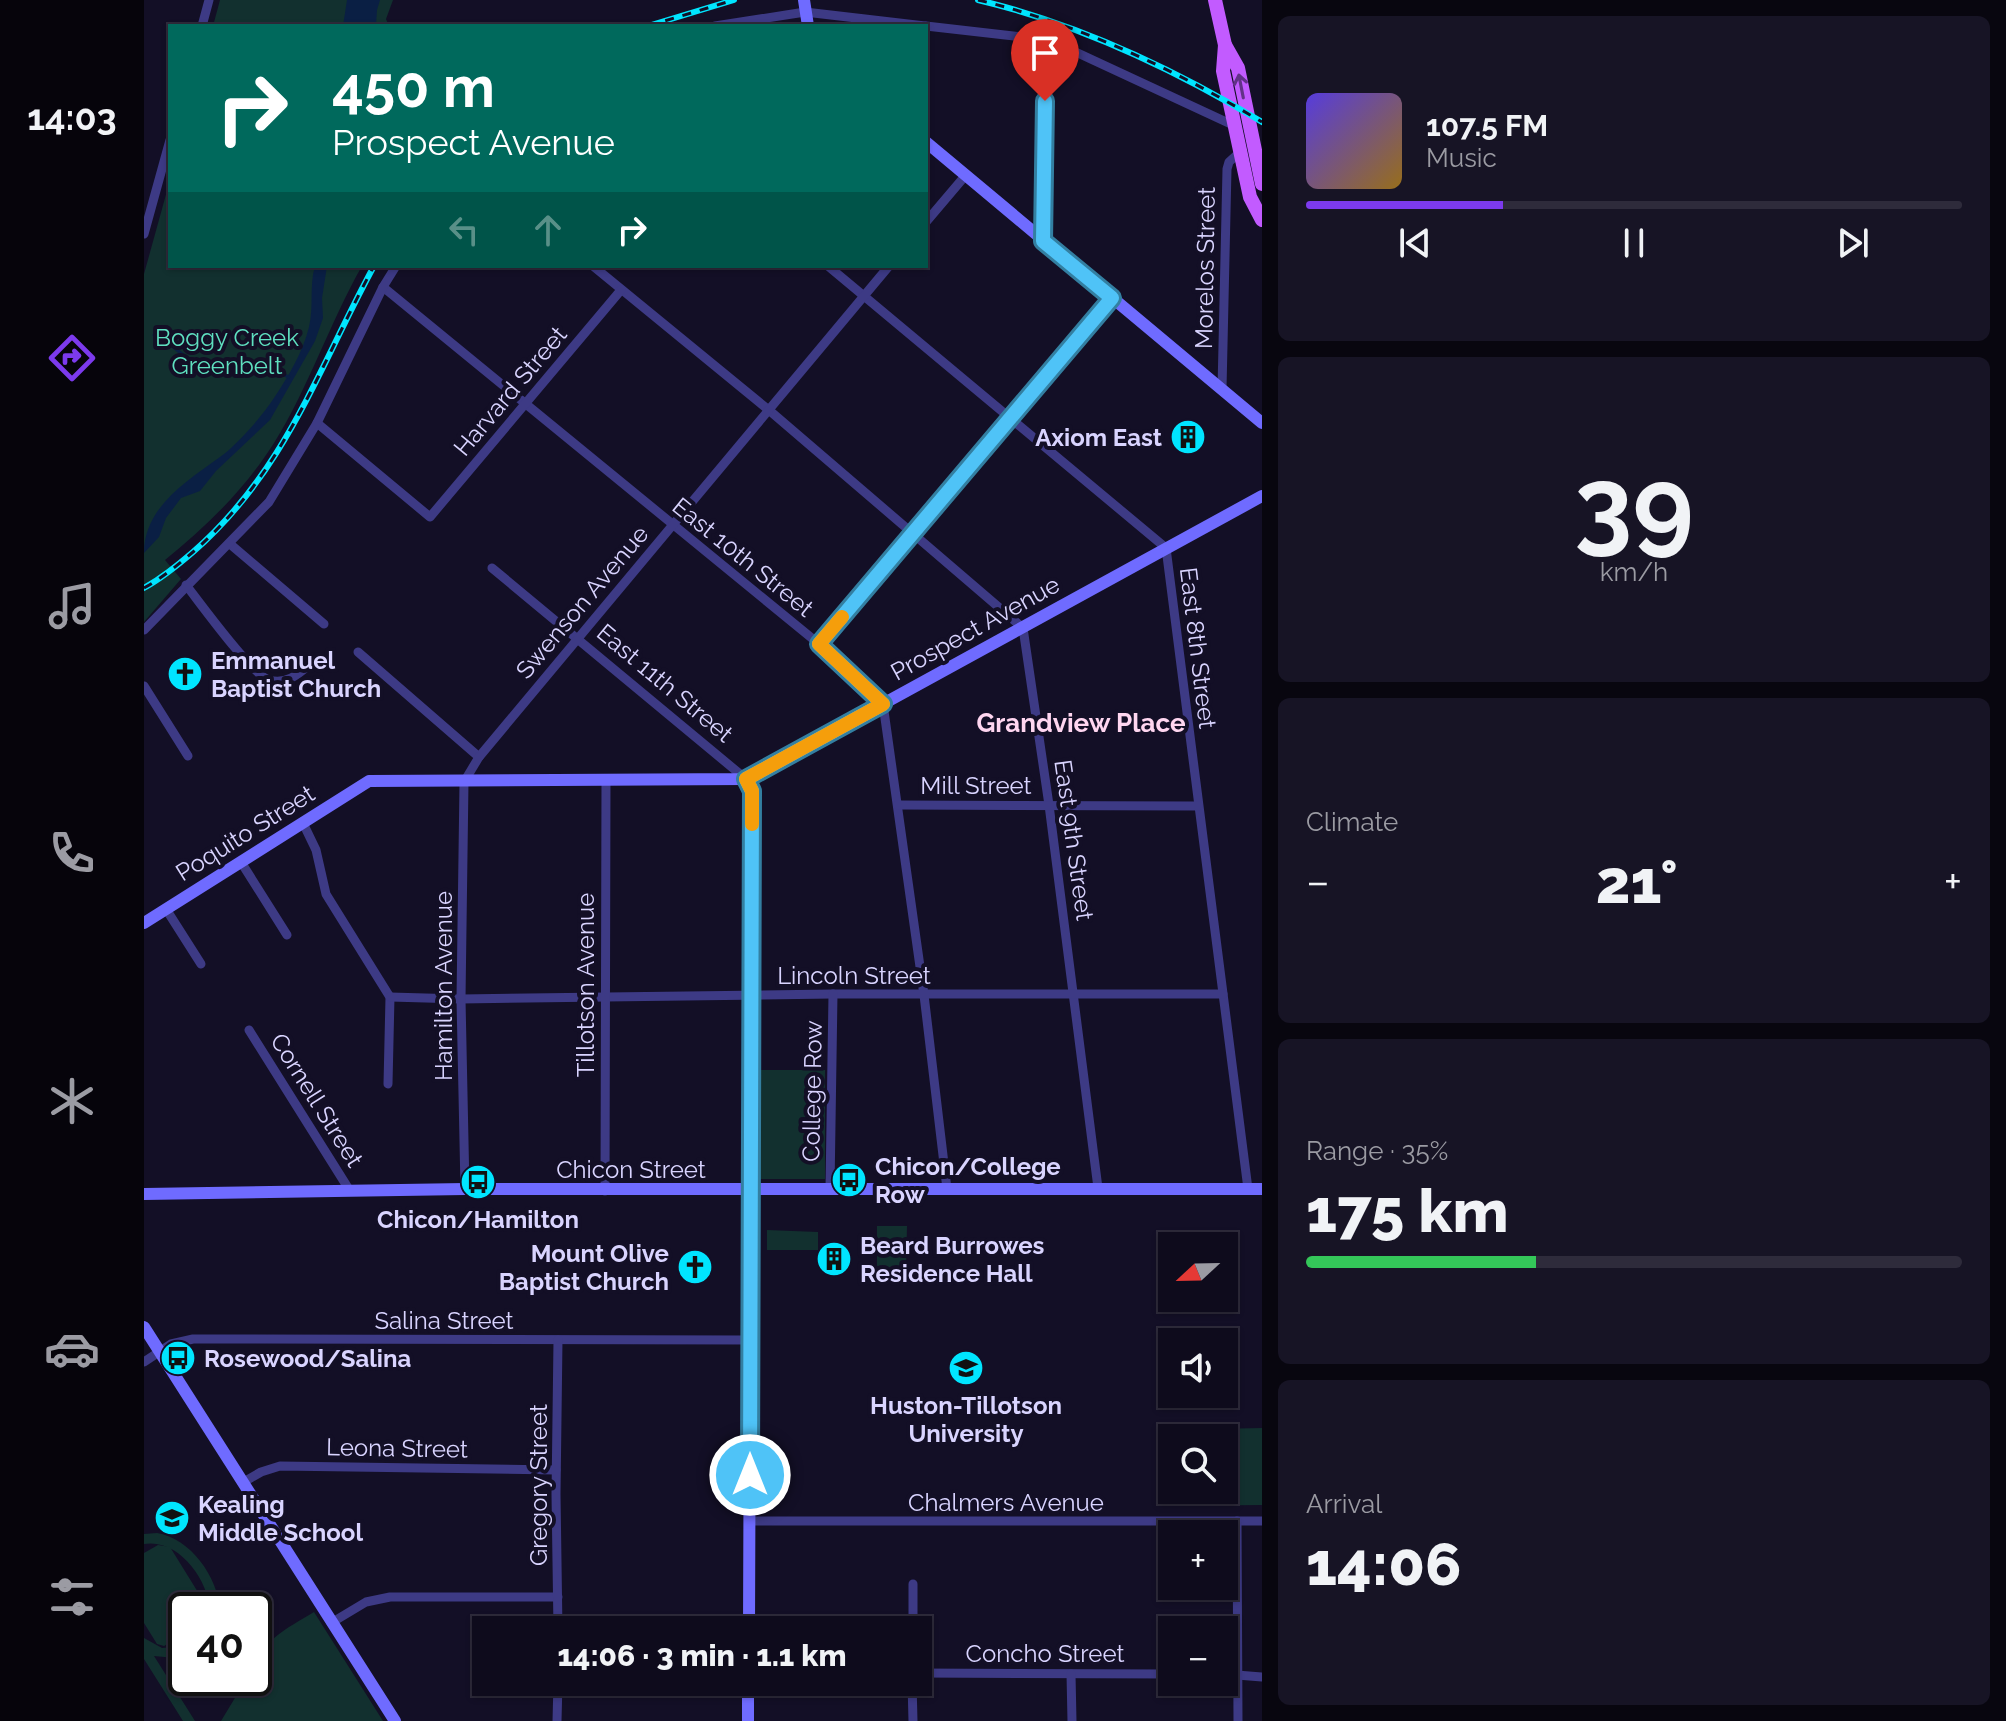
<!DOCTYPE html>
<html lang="en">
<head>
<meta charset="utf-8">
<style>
  body { margin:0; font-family:Raleway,sans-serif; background:#171425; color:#f1f3f6; height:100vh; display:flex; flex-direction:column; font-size:30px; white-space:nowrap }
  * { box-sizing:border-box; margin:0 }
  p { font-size:26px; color:#9b9ba3 }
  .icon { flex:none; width:44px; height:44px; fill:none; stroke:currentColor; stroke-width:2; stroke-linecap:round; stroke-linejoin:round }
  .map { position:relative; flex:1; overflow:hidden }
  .details { display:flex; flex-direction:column; gap:16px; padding:16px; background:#08060f; width:744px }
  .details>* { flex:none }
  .banner { position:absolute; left:24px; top:24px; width:760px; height:244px; border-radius:0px; box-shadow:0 2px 6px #0004,0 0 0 2px #2e2b3b; background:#00695c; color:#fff; overflow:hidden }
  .needle { width:52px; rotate:248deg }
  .buttons { position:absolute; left:1014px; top:1232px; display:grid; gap:16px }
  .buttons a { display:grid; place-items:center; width:80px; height:80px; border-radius:0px; background:#0e0b1c; box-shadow:0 2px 6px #0004,0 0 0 2px #2e2b3b; font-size:40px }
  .speed { position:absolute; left:24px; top:1592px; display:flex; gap:16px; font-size:40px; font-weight:700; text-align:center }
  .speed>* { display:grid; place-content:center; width:104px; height:104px; border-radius:50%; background:#0e0b1c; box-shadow:0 2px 6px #0004,0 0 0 2px #2e2b3b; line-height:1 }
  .speed .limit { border:4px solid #111; border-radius:12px; background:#fff; color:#111 }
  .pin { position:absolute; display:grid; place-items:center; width:68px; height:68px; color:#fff; margin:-82px -34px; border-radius:50% 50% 50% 0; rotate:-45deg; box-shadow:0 0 8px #0007 }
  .pin .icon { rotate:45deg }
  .me { position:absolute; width:88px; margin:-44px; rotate:0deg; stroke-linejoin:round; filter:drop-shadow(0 0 6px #0008) }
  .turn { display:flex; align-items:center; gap:28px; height:168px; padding:0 32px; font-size:36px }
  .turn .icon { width:104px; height:104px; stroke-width:2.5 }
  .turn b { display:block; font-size:56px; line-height:68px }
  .lanes { display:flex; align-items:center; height:76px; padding:0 32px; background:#0003; justify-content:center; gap:40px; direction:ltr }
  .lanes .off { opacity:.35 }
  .big { font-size:60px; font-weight:800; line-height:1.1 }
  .details .widget { flex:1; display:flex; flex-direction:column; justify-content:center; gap:12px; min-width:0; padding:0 28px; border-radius:12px; background:#171425 }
  .details .dial { align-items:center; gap:0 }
  .dial b { font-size:104px; line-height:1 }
  .song { display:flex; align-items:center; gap:24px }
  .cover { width:96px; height:96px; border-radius:12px; background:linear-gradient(135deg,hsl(250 70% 55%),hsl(40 70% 35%)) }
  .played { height:8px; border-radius:4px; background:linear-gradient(90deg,#7c3aed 30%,#2e2b3b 30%) }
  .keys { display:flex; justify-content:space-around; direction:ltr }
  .heat { display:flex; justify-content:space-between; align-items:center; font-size:44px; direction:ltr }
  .charge { height:12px; border-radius:6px; background:linear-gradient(90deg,#34c759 35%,#2e2b3b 0) }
  .trip { position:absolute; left:328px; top:1616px; width:460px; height:80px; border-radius:0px; background:#0e0b1c; box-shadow:0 2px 6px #0004,0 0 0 2px #2e2b3b; font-weight:800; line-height:80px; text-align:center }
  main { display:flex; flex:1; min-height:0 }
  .tabs { display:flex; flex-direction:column; width:144px; justify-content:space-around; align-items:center; background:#06040b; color:#9b9ba3 }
  .tabs .icon { width:56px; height:56px }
  .tabs .current { color:#7c3aed }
  .tabs b { font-size:36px; color:#f1f3f6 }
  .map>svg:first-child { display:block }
</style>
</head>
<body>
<main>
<nav class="tabs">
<b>14:03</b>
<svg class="icon current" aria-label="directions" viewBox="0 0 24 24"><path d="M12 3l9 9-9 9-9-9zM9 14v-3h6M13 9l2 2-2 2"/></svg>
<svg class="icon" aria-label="music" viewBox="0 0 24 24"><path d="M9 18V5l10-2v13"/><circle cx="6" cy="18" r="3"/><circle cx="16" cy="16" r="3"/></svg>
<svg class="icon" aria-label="phone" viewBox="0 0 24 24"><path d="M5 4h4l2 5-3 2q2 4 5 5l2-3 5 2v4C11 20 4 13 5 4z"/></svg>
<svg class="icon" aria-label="climate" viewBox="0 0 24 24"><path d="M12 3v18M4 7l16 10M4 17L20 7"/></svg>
<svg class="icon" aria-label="car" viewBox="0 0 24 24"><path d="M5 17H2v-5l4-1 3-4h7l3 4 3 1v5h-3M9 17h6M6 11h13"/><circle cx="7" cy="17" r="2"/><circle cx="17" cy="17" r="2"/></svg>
<svg class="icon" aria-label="filters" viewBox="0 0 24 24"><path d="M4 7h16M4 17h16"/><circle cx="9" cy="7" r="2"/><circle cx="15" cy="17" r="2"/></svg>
</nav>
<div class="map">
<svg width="1118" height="1721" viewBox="0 0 1118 1721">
  <rect width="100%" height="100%" fill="#130f26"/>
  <g fill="#12302f" fill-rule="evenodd">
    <path d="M76 0H249L242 19 245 26H69Z"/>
    <path d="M26 180V266H218C186 322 164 389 130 443 101 489 63 526 21 560L37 579 0 622V274Z"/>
    <rect x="615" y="1070" width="66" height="109"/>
    <path d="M733 1226H763L762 1270H733Z"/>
    <path d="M623 1230 674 1232V1250H623Z"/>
    <path d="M1118 1428V1505L1022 1506 1021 1430ZM1028 1438H1080V1490H1028Z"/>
    <path d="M13 1533C46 1538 74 1577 76 1610H66C64 1579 34 1538 0 1544V1534Z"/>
    <path d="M14 1545 26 1547 65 1610H42V1633L20 1646 13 1644 0 1623V1553Z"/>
    <path d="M170 1612 239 1721H77L103 1678H110C110 1643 144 1628 170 1612Z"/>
    <path d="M0 1638 18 1648 42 1646V1656L31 1658 10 1656 51 1721H39L0 1659Z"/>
  </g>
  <g fill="#0a1f44">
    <path d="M203 0H236L233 10 232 25 199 26Z"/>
    <path d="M171 266H183L178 298 179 318 171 341 126 420 72 471 56 491 37 498 22 518 15 537 0 553C0 507 43 481 76 457 93 445 119 415 130 398 144 377 159 352 165 327 170 307 165 286 171 266Z"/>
  </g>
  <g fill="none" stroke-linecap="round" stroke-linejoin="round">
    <path stroke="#0a1f44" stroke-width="3" d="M10 335 18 338 58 370 83 369 95 357 145 377"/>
    <g stroke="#3d3a85" stroke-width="9">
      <path d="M58 26 65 0"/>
      <path d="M571 26 661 12 781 26"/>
      <path d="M782 26 879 37 923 48 1091 126"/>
      <path d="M782 222 821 176"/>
      <path d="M0 234 26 140"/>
      <path d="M899 241 902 43"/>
      <path d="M449 266 626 411 879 628 905 805 954 1188"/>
      <path d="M684 266 1022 548 1104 1189"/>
      <path d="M239 287 675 644 739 704 780 995 803 1189"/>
      <path d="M1078 389 1083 169 1085 162 1096 152"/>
      <path d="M173 423 286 517 477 290"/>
      <path d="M86 544 180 624"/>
      <path d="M348 568 602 779"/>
      <path d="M42 585C57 604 108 675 125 680 141 685 154 675 165 665"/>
      <path d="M0 630 125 502 173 423 239 287 252 266"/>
      <path d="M675 644 968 298"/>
      <path d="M214 652 335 757"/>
      <path d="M0 686 44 756"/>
      <path d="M754 805 1054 806"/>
      <path d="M159 823 172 850 182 894 246 997 244 1084"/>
      <path d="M97 862 143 935"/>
      <path d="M22 909 57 964"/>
      <path d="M246 997 317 999 689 994H1079"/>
      <path d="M105 1030 206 1191"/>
      <path d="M321 1189 317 999 320 782 335 757 745 266"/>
      <path d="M686 1189 689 994"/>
      <path d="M461 1191 462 779"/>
      <path d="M0 1362 27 1344 49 1339 607 1340"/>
      <path d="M98 1483 117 1472 136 1466 412 1470"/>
      <path d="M606 1521H1118"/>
      <path d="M1093 1521 1094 1721"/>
      <path d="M769 1584V1630"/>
      <path d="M187 1623 222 1602 246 1597H414"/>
      <path d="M414 1630 412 1494 414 1340"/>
      <path d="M774 1673 1028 1674"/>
      <path d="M927 1674 928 1721"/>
      <path d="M1080 1674 1118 1677"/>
      <path d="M768 1682 769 1721"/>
      <path d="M413 1721 414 1682"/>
    </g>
    <g stroke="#6f6bff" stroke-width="12">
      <path d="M660 0 664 26"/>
      <path d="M782 142 1118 423"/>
      <path d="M602 779 608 791 605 1630"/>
      <path d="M0 923 225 781 602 779 1118 496"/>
      <path d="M0 1194 321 1189H1118"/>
      <path d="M0 1327 251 1721"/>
      <path d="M604 1721V1682"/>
    </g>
    <g stroke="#c25bff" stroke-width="14">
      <path d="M1071 0 1081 45 1094 68 1118 184"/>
      <path d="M1081 45 1079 71 1106 197 1118 220"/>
    </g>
    <defs>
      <g id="rail">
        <path d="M834 0C935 24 1030 69 1118 122"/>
        <path d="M504 26 590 0"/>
        <path d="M0 588C18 578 34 565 49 552 141 472 174 369 230 266"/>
      </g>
    </defs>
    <use href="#rail" stroke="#00e5ff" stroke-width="6"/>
    <use href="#rail" stroke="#130f26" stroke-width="3" stroke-dasharray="9" stroke-linecap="butt"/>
  </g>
  <defs><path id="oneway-shaft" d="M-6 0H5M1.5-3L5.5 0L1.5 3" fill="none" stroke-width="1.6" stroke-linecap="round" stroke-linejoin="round" transform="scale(2)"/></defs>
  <use stroke="#623188" href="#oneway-shaft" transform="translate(1097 86) rotate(-101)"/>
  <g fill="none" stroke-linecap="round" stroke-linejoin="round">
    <defs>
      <path id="route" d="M606 1475 608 791 602 779 739 704 675 644 968 298 899 241 901 101"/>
    </defs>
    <use href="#route" stroke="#337fa1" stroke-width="20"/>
    <use href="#route" stroke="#4fc3f7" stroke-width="14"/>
    <path stroke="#f59e0b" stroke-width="14" d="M608 824V791L602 779 739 704 675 644 698 617"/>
  </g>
  <defs>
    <symbol id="building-disc" viewBox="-11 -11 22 22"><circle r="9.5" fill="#00e5ff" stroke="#130f26"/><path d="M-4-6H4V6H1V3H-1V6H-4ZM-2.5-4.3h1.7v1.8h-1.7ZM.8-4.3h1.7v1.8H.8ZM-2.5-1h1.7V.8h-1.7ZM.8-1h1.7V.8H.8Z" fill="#111"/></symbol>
    <symbol id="church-disc" viewBox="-11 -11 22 22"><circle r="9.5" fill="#00e5ff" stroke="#130f26"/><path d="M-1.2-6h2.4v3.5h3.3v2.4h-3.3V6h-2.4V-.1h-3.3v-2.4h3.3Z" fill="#111"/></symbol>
    <symbol id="bus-disc" viewBox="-11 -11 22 22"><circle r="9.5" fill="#00e5ff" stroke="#130f26"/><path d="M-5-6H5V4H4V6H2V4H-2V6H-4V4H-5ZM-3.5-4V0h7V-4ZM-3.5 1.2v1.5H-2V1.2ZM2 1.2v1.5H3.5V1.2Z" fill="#111"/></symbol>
    <symbol id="university-disc" viewBox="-11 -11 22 22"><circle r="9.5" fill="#00e5ff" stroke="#130f26"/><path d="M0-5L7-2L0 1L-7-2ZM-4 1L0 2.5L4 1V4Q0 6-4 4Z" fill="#111"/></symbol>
    <symbol id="school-disc" viewBox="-11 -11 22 22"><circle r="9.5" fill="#00e5ff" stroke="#130f26"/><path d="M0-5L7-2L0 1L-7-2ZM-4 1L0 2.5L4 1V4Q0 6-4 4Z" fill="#111"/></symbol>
  </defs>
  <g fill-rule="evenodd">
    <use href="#building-disc" x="1024" y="417" width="40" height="40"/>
    <use href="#church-disc" x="21" y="654" width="40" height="40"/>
    <use href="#bus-disc" x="685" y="1160" width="40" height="40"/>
    <use href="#bus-disc" x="314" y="1162" width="40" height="40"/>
    <use href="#building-disc" x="670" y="1239" width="40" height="40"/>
    <use href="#church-disc" x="531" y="1247" width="40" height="40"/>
    <use href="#bus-disc" x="14" y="1338" width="40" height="40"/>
    <use href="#university-disc" x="802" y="1348" width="40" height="40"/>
    <use href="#school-disc" x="8" y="1498" width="40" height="40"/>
  </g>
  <g text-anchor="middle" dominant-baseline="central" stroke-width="8" stroke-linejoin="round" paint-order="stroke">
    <g font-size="24" fill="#d9d4ff" stroke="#130f26">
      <text transform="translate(1061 268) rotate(-89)">Morelos Street</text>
      <text transform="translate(366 391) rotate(-50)">Harvard Street</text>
      <text transform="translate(599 557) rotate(39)">East 10th Street</text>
      <text transform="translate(438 602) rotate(-50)">Swenson Avenue</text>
      <text transform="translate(831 628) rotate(-29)">Prospect Avenue</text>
      <text transform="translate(1054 648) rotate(83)">East 8th Street</text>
      <text transform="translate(521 683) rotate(40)">East 11th Street</text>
      <text x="832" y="785">Mill Street</text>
      <text transform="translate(101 833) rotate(-32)">Poquito Street</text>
      <text transform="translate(930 840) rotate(82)">East 9th Street</text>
      <text x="710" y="975">Lincoln Street</text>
      <text transform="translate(441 985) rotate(-90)">Tillotson Avenue</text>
      <text transform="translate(299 986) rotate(-90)">Hamilton Avenue</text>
      <text transform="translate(668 1091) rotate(-89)">College Row</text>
      <text transform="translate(173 1100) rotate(58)">Cornell Street</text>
      <text x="487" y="1169">Chicon Street</text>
      <text x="300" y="1320">Salina Street</text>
      <text transform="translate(253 1448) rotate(1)">Leona Street</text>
      <text transform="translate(394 1485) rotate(-90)">Gregory Street</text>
      <text x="862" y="1502">Chalmers Avenue</text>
      <text x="901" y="1653">Concho Street</text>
    </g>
    <g font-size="24" fill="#5fe0c0" stroke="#130f26">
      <text x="83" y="337">Boggy Creek<tspan x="83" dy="28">Greenbelt</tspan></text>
    </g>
    <g font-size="24" font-weight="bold" fill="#d9d4ff" stroke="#130f26" text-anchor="start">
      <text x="1018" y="437" text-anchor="end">Axiom East</text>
      <text x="67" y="660">Emmanuel<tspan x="67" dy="28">Baptist Church</tspan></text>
      <text x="731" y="1166">Chicon/College<tspan x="731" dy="28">Row</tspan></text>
      <text x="334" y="1219" text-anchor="middle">Chicon/Hamilton</text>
      <text x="716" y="1245">Beard Burrowes<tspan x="716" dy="28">Residence Hall</tspan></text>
      <text x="525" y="1253" text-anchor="end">Mount Olive<tspan x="525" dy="28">Baptist Church</tspan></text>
      <text x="60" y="1358">Rosewood/Salina</text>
      <text x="822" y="1405" text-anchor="middle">Huston-Tillotson<tspan x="822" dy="28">University</tspan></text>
      <text x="54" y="1504">Kealing<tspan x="54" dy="28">Middle School</tspan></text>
    </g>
    <g font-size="26" font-weight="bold" fill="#ffd6f0" stroke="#130f26">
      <text x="937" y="723">Grandview Place</text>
    </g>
  </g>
</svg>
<div class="buttons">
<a><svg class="needle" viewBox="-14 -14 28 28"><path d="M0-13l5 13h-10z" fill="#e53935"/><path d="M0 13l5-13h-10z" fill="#9b9ba3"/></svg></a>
<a><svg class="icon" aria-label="sound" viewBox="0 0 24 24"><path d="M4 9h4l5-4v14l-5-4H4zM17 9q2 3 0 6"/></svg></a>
<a><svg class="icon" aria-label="search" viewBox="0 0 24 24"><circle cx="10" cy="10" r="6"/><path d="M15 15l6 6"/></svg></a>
<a>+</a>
<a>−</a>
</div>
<div class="speed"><div class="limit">40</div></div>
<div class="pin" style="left:901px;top:101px;background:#d93025"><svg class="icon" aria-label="arrive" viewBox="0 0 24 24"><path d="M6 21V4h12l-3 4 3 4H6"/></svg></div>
<svg class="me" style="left:606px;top:1475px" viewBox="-20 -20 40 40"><circle r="17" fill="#4fc3f7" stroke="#fff" stroke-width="3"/><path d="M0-11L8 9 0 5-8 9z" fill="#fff"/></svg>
<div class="trip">14:06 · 3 min · 1.1 km</div>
<div class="banner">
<div class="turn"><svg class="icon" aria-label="right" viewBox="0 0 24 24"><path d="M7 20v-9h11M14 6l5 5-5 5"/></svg><div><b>450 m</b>Prospect Avenue</div></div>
<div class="lanes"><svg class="icon off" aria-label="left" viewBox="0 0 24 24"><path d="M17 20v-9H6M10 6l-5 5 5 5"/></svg><svg class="icon off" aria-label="ahead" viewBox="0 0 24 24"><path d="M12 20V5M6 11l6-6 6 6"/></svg><svg class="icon" aria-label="right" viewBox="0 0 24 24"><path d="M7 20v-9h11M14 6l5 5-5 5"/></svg></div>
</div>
</div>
<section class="details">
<div class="widget">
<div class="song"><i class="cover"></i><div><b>107.5 FM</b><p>Music</p></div></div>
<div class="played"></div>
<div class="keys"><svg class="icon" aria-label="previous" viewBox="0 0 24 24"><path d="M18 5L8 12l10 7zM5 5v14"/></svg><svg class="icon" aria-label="pause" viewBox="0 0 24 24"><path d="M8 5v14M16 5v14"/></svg><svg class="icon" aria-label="next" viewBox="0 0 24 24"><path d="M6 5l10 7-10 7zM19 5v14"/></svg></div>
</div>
<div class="widget dial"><b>39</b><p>km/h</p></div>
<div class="widget"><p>Climate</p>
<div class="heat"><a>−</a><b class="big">21°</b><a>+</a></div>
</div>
<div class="widget"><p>Range · 35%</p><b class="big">175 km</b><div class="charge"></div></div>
<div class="widget"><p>Arrival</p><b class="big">14:06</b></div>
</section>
</main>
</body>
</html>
